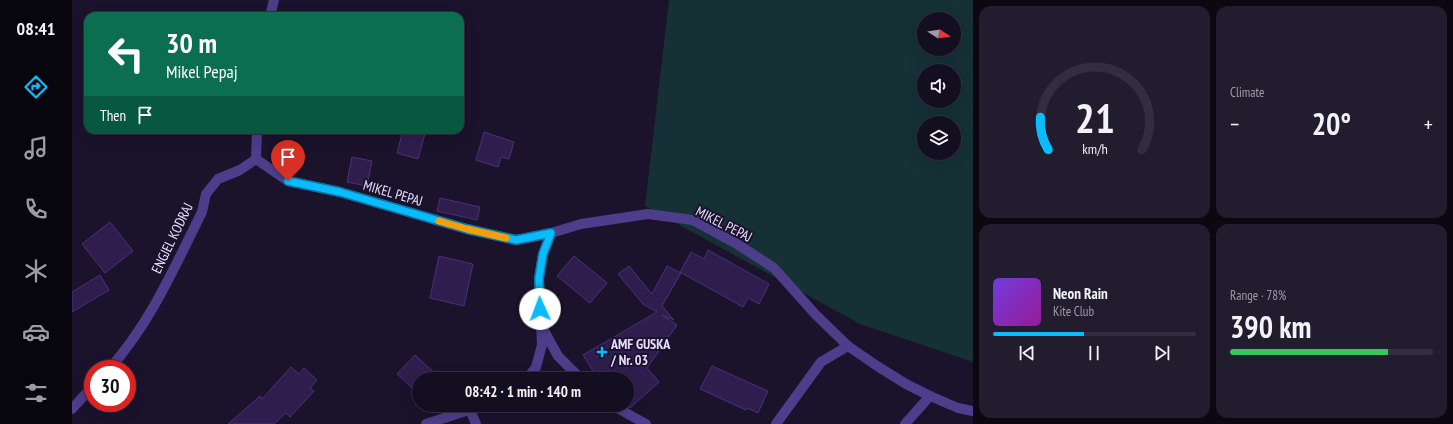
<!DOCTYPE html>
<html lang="en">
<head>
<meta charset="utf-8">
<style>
  body { margin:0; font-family:"PT Sans Narrow",sans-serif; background:#211c2e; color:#f1f3f6; height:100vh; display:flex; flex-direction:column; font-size:15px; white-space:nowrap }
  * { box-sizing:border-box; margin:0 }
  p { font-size:13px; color:#9d9ca5 }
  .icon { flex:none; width:22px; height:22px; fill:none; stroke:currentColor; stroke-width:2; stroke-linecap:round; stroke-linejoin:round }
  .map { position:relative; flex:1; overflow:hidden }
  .panel { display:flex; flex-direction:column; gap:6px; padding:6px; background:#0b0812; width:480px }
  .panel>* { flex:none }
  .banner { position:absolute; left:12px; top:12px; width:380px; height:122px; border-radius:12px; box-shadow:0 4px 16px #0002,0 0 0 1px #332e3f; background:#0b6e4f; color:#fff; overflow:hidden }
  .needle { width:26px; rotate:102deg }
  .tools { position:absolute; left:845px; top:12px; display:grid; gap:8px }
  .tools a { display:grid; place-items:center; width:44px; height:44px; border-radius:50%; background:#140e21; box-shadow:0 4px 16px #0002,0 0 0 1px #332e3f; font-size:20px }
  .speed { position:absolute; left:12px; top:360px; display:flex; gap:8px; font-size:20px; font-weight:700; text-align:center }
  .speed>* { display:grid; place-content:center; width:52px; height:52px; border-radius:50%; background:#140e21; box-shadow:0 4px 16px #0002,0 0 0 1px #332e3f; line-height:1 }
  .speed .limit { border:6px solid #d22; background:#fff; color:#111 }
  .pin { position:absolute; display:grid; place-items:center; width:34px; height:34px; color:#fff; margin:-41px -17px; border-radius:50% 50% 50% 0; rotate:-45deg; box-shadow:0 0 4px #0007 }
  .pin .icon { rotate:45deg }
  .me { position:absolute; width:44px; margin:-22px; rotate:358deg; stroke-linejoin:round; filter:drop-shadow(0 0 3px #0008) }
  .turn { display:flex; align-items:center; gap:14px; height:84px; padding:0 16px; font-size:18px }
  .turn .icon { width:52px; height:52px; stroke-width:2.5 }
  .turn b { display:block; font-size:28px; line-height:34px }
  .then { display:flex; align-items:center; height:38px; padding:0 16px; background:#0003; gap:8px; font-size:15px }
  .big { font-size:30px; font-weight:700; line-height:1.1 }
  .panel .card { flex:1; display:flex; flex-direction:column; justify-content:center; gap:6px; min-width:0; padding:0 14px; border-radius:12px; background:#211c2e }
  .panel .dial { align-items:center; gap:0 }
  .dial svg { height:104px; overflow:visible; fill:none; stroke:#332e3f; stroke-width:7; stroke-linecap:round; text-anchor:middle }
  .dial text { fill:#f1f3f6; stroke:none }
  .song { display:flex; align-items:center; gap:12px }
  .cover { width:48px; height:48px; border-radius:6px; background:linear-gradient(135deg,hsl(260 70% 55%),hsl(300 70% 35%)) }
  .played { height:4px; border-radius:2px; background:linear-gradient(90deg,#0abbfd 45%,#332e3f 45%) }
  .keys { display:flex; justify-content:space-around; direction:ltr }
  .heat { display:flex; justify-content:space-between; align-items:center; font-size:22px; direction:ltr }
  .charge { height:6px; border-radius:3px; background:linear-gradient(90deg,#34c759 78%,#332e3f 0) }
  .panel .tiles { flex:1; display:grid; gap:6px; grid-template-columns:repeat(2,1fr) }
  .trip { position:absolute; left:340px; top:372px; width:222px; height:40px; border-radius:20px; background:#140e21; box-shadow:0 4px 16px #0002,0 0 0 1px #332e3f; font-weight:700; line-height:40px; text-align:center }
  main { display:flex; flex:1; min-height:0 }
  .tab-bar { display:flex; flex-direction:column; width:72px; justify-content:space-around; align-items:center; background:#08060d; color:#9d9ca5 }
  .tab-bar .icon { width:28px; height:28px }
  .tab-bar .selected { color:#0abbfd }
  .tab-bar b { font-size:18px; color:#f1f3f6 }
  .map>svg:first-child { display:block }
</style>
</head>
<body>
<main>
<nav class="tab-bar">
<b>08:41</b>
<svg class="icon selected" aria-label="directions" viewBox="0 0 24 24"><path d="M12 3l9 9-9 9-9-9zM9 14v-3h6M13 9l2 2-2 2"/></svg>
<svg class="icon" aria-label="music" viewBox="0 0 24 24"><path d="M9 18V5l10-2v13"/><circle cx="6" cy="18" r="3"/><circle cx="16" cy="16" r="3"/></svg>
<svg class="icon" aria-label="phone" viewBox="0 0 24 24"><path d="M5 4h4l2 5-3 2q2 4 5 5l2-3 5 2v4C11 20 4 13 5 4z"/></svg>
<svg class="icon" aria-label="climate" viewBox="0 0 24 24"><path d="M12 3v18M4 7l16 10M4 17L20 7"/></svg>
<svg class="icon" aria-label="car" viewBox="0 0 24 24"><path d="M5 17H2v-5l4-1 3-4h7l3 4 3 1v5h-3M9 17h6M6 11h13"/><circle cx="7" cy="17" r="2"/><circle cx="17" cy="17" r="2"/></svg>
<svg class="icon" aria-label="filters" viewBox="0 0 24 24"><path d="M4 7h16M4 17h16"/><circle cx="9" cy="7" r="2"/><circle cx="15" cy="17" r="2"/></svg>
</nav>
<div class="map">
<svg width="901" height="424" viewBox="0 0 901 424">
  <rect width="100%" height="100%" fill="#1b122c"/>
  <path fill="#153136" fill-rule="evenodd" d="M597 0H901V362L788 324 573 206ZM852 19H882V49H852ZM852 71H882V101H852ZM852 123H882V153H852Z"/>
  <g fill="#2f1e4d" stroke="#4b3079">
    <path d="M331 130H354L346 159 325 153Z"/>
    <path d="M412 132 442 142 437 159 429 157 426 167 404 160Z"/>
    <path d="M280 157 300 161 295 186 275 182Z"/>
    <path d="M368 198 408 207 405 220 365 211Z"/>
    <path d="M38 222 61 251 33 273 10 244Z"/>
    <path d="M636 250 697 284 687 304 676 298 671 307 608 272 619 252 632 259Z"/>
    <path d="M367 256 401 264 392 306 358 298Z"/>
    <path d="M502 256 535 283 518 303 485 276Z"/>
    <path d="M557 266 580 294 595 266 609 273 590 306 602 320 590 315 605 325 575 368 587 382 558 408 555 406V379H526L511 355 585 312 571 304 546 274Z"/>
    <path d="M28 275 37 290 0 312V292Z"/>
    <path d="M343 355 369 379H347V394L325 374Z"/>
    <path d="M640 366 696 391 686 413 675 408 674 410 628 389Z"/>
    <path d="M219 367 227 374 232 368 245 380 238 388 242 391 218 417 214 413 202 424H156L188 396 190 399Z"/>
  </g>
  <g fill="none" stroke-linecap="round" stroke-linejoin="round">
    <g stroke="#4d3d8a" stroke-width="10">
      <path d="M198 16 202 0"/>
      <path d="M184 159 216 181 268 192 395 229 444 240 479 233 509 224 576 214 621 220 665 244 702 268 743 314 776 346 805 366 834 384 858 396 886 408 901 411"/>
      <path d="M470 327 486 356 509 379"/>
      <path d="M37 369C78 324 103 266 130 212L134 194 146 179 168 170 184 159 185 130"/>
      <path d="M455 379 464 367 470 345 467 279 471 254 479 233"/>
      <path d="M540 405 574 424"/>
      <path d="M0 409 21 386"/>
      <path d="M398 410 404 424"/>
      <path d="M354 424 412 405"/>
      <path d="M704 424 749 362 776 346"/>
      <path d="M833 424 858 396"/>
    </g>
  </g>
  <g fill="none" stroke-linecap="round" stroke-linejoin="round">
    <defs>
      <path id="route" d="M216 181 268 192 395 229 444 240 479 233 471 254 467 278 468 309"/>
    </defs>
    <use href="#route" stroke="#067aa4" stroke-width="10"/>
    <use href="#route" stroke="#0abbfd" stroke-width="7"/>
    <path stroke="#f59e0b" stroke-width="7" d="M367 221 395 229 434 238"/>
  </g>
  <path fill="#0abbfd" stroke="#1b122c" stroke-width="1.5" d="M528 346h4v4h4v4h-4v4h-4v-4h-4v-4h4z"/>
  <g text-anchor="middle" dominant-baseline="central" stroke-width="4" stroke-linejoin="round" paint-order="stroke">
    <g font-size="14" fill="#e6ddff" stroke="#1b122c">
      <text transform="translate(321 193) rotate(16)">MIKEL PEPAJ</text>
      <text transform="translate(652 224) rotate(27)">MIKEL PEPAJ</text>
      <text transform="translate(100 238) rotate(-64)">ENGJEL KODRAJ</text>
    </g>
    <g font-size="14" font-weight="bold" fill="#e6ddff" stroke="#1b122c" text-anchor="start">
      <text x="539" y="344">AMF GUSKA<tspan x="539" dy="16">/ Nr. 03</tspan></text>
    </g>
  </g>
</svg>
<div class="tools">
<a><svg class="needle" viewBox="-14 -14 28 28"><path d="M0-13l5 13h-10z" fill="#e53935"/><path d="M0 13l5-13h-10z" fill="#9d9ca5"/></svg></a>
<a><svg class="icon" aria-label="sound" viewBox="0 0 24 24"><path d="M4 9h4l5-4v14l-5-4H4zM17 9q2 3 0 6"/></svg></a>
<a><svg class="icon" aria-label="layers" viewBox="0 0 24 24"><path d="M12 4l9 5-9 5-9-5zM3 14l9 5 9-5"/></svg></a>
</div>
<div class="speed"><div class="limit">30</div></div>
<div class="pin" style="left:216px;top:181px;background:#d93025"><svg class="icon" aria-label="arrive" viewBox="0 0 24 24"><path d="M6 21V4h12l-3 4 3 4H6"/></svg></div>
<svg class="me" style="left:468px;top:309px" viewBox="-20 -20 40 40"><circle r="19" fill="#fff"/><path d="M0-13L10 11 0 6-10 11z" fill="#0abbfd"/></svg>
<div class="trip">08:42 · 1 min · 140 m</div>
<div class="banner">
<div class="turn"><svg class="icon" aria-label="left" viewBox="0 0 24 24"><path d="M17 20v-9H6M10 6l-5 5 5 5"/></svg><div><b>30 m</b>Mikel Pepaj</div></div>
<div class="then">Then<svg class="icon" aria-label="arrive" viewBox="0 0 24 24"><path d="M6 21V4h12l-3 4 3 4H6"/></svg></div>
</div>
</div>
<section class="panel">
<div class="tiles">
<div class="card dial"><svg viewBox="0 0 100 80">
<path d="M14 69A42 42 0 1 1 86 69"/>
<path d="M14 69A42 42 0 0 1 8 44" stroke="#0abbfd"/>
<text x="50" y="56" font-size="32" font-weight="700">21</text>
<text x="50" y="72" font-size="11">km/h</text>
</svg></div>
<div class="card"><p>Climate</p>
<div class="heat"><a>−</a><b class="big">20°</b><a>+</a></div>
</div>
<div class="card">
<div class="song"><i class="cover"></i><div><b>Neon Rain</b><p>Kite Club</p></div></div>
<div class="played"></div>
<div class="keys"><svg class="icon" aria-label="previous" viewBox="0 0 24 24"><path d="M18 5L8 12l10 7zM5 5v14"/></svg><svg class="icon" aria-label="pause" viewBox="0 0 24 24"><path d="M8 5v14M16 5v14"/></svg><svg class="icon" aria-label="next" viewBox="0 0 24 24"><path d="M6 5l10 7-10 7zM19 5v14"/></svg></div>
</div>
<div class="card"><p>Range · 78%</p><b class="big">390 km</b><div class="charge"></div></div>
</div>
</section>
</main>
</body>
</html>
